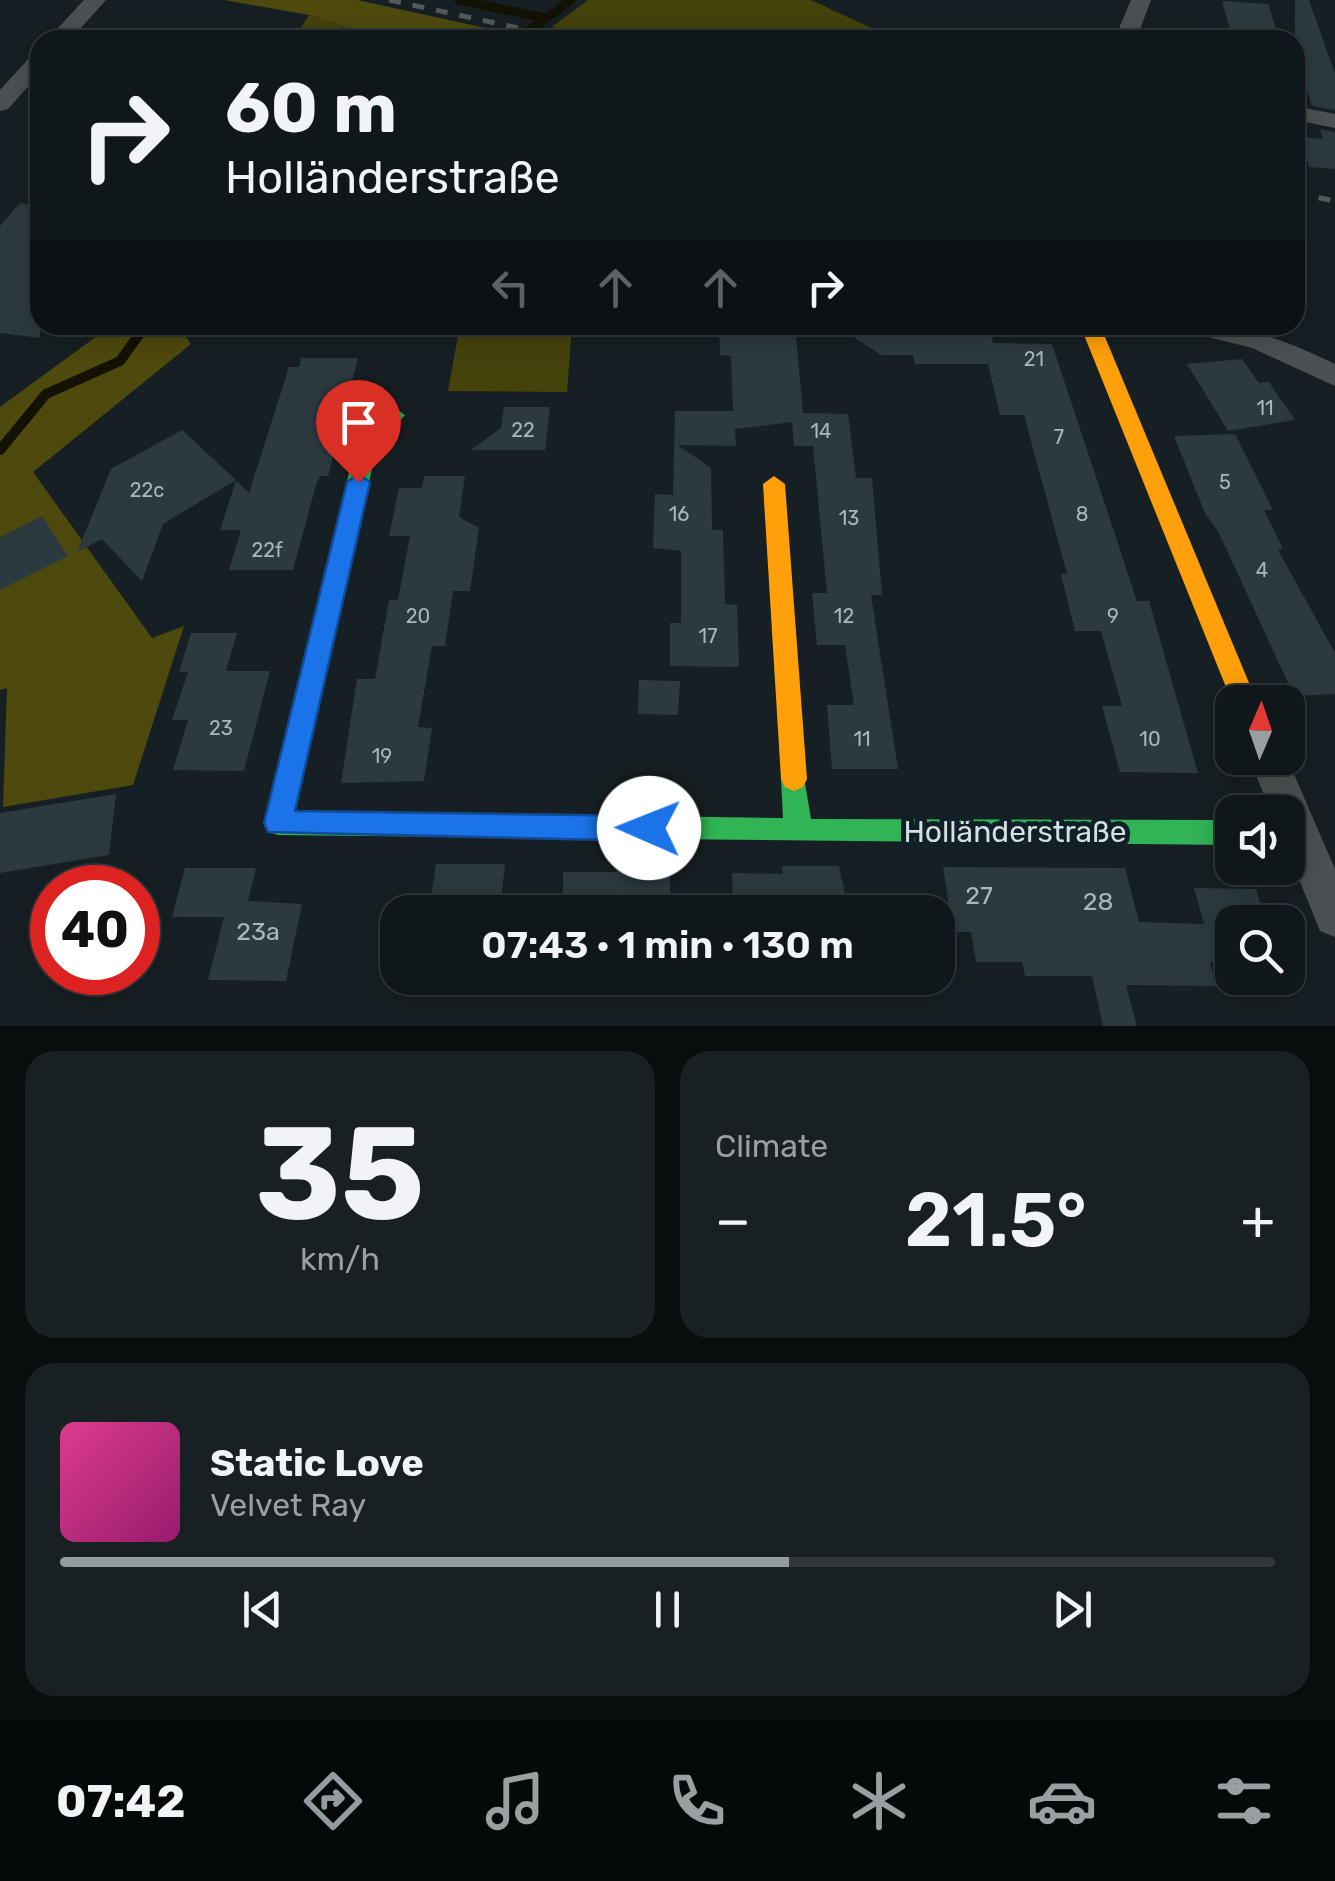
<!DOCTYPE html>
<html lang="en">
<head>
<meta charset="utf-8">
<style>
  body { margin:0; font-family:Rubik,sans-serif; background:#192023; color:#f1f3f6; height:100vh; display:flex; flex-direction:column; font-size:38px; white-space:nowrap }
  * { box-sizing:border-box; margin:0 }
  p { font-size:32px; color:#9c9fa2 }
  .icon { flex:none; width:55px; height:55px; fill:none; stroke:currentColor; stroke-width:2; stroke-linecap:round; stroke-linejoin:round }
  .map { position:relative; height:1026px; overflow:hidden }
  .panel { display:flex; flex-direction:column; gap:25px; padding:25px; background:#090d0e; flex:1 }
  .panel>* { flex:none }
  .hud { position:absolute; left:30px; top:30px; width:1275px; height:305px; border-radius:30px; box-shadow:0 5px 25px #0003,0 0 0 2px #303639; background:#10171a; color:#f1f3f6; overflow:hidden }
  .needle { width:65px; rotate:2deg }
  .buttons { position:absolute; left:1215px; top:685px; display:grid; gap:20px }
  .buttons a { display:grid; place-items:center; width:90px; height:90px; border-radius:20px; background:#10171a; box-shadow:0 5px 25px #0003,0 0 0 2px #303639; font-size:50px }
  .speed { position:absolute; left:30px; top:865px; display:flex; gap:20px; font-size:50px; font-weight:700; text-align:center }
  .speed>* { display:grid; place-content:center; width:130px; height:130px; border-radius:50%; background:#10171a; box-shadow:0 5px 25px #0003,0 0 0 2px #303639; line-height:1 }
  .speed .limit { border:15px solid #d22; background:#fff; color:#111 }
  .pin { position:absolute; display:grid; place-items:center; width:85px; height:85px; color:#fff; margin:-102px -42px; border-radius:50% 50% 50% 0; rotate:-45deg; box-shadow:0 0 10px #0007 }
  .pin .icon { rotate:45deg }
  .me { position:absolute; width:110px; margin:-55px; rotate:271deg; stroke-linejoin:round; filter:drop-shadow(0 0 8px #0008) }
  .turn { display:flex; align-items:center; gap:35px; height:210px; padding:0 30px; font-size:45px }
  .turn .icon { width:130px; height:130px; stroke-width:2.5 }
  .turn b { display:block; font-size:70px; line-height:85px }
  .lanes { display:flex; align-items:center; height:95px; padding:0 30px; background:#0003; justify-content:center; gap:50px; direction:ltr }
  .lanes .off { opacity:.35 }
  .big { font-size:75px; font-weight:600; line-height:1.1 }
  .panel .tile { flex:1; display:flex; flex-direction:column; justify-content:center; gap:15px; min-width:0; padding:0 35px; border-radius:30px; background:#192023 }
  .panel .dial { align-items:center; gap:0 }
  .dial b { font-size:130px; line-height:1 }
  .song { display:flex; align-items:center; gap:30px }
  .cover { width:120px; height:120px; border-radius:15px; background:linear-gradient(135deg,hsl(330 70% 55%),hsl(320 70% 35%)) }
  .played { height:10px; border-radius:5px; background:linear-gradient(90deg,#929ca0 60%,#303639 60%) }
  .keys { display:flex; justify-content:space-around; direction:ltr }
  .heat { display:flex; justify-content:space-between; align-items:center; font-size:55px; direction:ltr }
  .panel .tiles { flex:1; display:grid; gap:25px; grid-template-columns:1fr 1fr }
  .tile:last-child { grid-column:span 2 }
  .trip { position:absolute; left:380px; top:895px; width:575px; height:100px; border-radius:30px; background:#10171a; box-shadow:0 5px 25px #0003,0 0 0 2px #303639; font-weight:600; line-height:100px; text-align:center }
  .tabs { display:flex; height:160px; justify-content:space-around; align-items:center; background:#06090a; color:#9c9fa2 }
  .tabs .icon { width:70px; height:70px }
  .tabs .current { color:#929ca0 }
  .tabs b { font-size:45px; color:#f1f3f6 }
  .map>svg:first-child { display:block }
</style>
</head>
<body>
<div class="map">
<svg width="1335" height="1026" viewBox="0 0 1335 1026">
  <rect width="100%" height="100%" fill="#161f23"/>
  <g fill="#46420c">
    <path d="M588 0H811L897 40H615L552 27Z"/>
    <path d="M309 15 384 40H293Z"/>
    <path d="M460 325H572L567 392 448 391Z"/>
  </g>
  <g fill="#4e4a0d">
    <path d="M224 0H357L537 39 384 40 309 15Z"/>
    <path d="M112 325H177L191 344 33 472 152 638 184 626 133 785 3 807 7 688 0 690V407Z"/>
  </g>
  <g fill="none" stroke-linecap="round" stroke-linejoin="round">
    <g stroke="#131103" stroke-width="9">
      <path d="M459 0 546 18"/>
      <path d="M516 40 571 0"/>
    </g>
    <path stroke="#131103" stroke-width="10" d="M0 450 46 394 120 361 146 325"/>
  </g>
  <g fill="#2c3a3f">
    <path d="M1295 0H1309L1335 74V110L1312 106 1304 81 1295 80Z"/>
    <path d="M1222 1 1268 4 1280 40H1233Z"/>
    <path d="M1320 129 1335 132V169L1309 167 1300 137 1323 139Z"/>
    <path d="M20 203 40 206V338L0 333V226Z"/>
    <path d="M719 325H795L803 413 848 414 856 478H872L882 595H871L898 769H832L827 705H854L845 645H817L812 593H827L813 446H794L792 422 735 429 736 446 678 445 711 468 712 530H723L725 604 737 605 739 667 670 666V623H681V551L653 548 655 494 673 495 675 411H733L731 356 720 355Z"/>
    <path d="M835 325 990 329 993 343 1052 344 1137 601H1149L1198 773 1120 772 1102 706H1122L1101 631H1075L1061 574H1067L1024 415H1000L988 364H915L913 355H881Z"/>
    <path d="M301 358H358L328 476H320L316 485 293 570H229L241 530H220L236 481 249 493 289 367H299Z"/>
    <path d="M1242 359 1259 383 1269 382 1295 420 1228 431 1187 364Z"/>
    <path d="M504 407H550L545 450H471L501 428Z"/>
    <path d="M182 430 236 480 163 524 142 581 102 539 77 552 111 469Z"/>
    <path d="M1235 434 1273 510H1264L1283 549 1278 550 1335 653V694L1294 696 1219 533 1205 513 1174 436Z"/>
    <path d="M424 476H465L459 517 479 528 470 591H453L445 646H432L418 727 432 728 424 781 341 783 357 679H375L389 600H398L410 536H389L399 488H422Z"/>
    <path d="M42 516 68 556 0 590V537Z"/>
    <path d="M191 633H237L226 671H270L244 771 173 770 188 720H172L188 672H179Z"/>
    <path d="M639 680 680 681 678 715 638 714Z"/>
    <path d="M116 794 109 855 0 873V813Z"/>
    <path d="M436 864H505L500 912H429Z"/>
    <path d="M617 865H670V912H563V872H617Z"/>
    <path d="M782 866H839L849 912H733L732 873 783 874Z"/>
    <path d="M943 867 1125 868 1139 922 1204 924 1194 888 1256 889 1266 922H1232V993L1224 995 1215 962H1210L1216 986 1126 985 1137 1026H1103L1092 976H1025L1022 962H976L971 932H953Z"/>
    <path d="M185 868H256L248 901 302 904 286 981 208 980 224 917H172Z"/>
  </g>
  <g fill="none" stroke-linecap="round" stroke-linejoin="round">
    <g fill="#4d5052" fill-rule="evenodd">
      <path d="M84 0H106L70 40H47Z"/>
      <path d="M1131 0H1151L1136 40H1114Z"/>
      <path d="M40 53V73L8 109 0 111V90L32 55Z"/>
      <path d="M1295 106 1335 114V128L1295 120Z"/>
      <path d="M1181 325C1245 325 1278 337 1335 364V386L1252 348 1185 331Z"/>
      <path d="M1249 758H1287L1335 869V937L1320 931 1288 852V812H1271Z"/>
    </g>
    <path fill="#30b455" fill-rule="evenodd" d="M395 408 405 415 377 447 294 811 783 818 781 779 785 771 794 767 803 771 811 819 1232 820V845L278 835 268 832 264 823 356 444 388 410Z"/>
    <g fill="#ff9f0a" fill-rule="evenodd">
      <path d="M1080 325H1100L1257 702H1232Z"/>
      <path d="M774 476 785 484 807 779 803 787 794 791 785 787 781 779 763 484Z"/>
    </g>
    <g stroke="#53585a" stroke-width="5" stroke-dasharray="12 12" stroke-linecap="butt">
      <path d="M389 0 574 40"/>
      <path d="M1295 193 1335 201"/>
    </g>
  </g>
  <path fill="#1a73e8" stroke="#114b97" stroke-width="2.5" d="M358 474 370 482 295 811 649 816 659 820 663 828 659 837 649 841 268 832 264 823 347 482Z"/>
  <g text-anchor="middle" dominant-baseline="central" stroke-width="10" stroke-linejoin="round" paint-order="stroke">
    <g font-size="20" fill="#abb6bb">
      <text x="1034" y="359">21</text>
      <text x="1265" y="408">11</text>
      <text x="523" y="430">22</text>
      <text x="821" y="431">14</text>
      <text x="1059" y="437">7</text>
      <text x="1225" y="482">5</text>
      <text x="147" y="490">22c</text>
      <text x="679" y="514">16</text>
      <text x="1082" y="514">8</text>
      <text x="849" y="518">13</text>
      <text x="267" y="550">22f</text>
      <text x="1262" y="570">4</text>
      <text x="418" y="616">20</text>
      <text x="844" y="616">12</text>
      <text x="1113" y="616">9</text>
      <text x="708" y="636">17</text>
      <text x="221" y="728">23</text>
      <text x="862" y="739">11</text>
      <text x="1150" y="739">10</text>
      <text x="382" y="756">19</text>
    </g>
    <g font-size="25" fill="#abb6bb">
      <text x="979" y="895">27</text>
      <text x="1098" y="901">28</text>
      <text x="258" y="931">23a</text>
    </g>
    <g font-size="30" fill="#d5dfe4" stroke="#112028">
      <text x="1015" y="832">Holländerstraße</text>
    </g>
  </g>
</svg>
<div class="buttons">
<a><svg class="needle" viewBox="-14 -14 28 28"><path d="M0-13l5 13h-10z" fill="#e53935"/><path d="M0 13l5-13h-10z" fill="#9c9fa2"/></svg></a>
<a><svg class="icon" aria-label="sound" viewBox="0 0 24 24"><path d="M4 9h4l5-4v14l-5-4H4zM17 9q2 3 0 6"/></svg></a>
<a><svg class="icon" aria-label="search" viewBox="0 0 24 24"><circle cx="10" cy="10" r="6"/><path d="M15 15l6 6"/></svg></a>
</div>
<div class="speed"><div class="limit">40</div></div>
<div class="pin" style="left:358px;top:482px;background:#d93025"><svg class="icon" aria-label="arrive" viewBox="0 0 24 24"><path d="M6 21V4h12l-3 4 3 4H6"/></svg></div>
<svg class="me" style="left:649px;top:828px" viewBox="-20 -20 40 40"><circle r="19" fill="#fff"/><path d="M0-13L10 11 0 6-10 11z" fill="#1a73e8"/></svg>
<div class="trip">07:43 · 1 min · 130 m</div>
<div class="hud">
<div class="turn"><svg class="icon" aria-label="right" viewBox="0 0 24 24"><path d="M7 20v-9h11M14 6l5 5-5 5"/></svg><div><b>60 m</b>Holländerstraße</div></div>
<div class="lanes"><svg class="icon off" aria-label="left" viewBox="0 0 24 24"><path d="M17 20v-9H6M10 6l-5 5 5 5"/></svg><svg class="icon off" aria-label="ahead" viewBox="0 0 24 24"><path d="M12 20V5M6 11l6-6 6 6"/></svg><svg class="icon off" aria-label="ahead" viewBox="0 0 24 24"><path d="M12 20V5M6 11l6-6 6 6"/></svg><svg class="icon" aria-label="right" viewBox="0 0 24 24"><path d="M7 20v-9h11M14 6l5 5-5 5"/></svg></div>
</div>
</div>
<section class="panel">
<div class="tiles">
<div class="tile dial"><b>35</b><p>km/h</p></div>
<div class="tile"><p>Climate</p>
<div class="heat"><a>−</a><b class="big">21.5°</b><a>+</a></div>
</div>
<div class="tile">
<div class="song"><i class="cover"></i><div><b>Static Love</b><p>Velvet Ray</p></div></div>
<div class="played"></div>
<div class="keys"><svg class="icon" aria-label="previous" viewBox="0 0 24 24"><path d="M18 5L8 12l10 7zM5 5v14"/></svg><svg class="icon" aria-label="pause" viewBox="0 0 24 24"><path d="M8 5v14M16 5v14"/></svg><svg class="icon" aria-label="next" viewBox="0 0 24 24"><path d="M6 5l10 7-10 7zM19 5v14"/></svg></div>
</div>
</div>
</section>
<nav class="tabs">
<b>07:42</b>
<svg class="icon current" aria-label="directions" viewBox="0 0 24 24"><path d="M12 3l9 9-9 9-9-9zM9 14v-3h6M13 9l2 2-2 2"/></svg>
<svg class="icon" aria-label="music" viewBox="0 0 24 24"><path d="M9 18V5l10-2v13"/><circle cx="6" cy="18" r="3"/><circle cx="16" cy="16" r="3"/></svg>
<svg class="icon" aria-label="phone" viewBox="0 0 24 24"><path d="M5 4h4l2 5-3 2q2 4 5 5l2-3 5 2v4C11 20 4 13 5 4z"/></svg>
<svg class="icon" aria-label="climate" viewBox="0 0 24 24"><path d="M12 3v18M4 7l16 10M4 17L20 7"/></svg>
<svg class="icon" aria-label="car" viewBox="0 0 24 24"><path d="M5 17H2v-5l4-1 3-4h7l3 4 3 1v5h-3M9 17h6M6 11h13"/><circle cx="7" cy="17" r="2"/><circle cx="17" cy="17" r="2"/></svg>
<svg class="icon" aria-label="filters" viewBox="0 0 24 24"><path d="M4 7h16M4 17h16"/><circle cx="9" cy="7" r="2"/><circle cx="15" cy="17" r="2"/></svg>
</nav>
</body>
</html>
